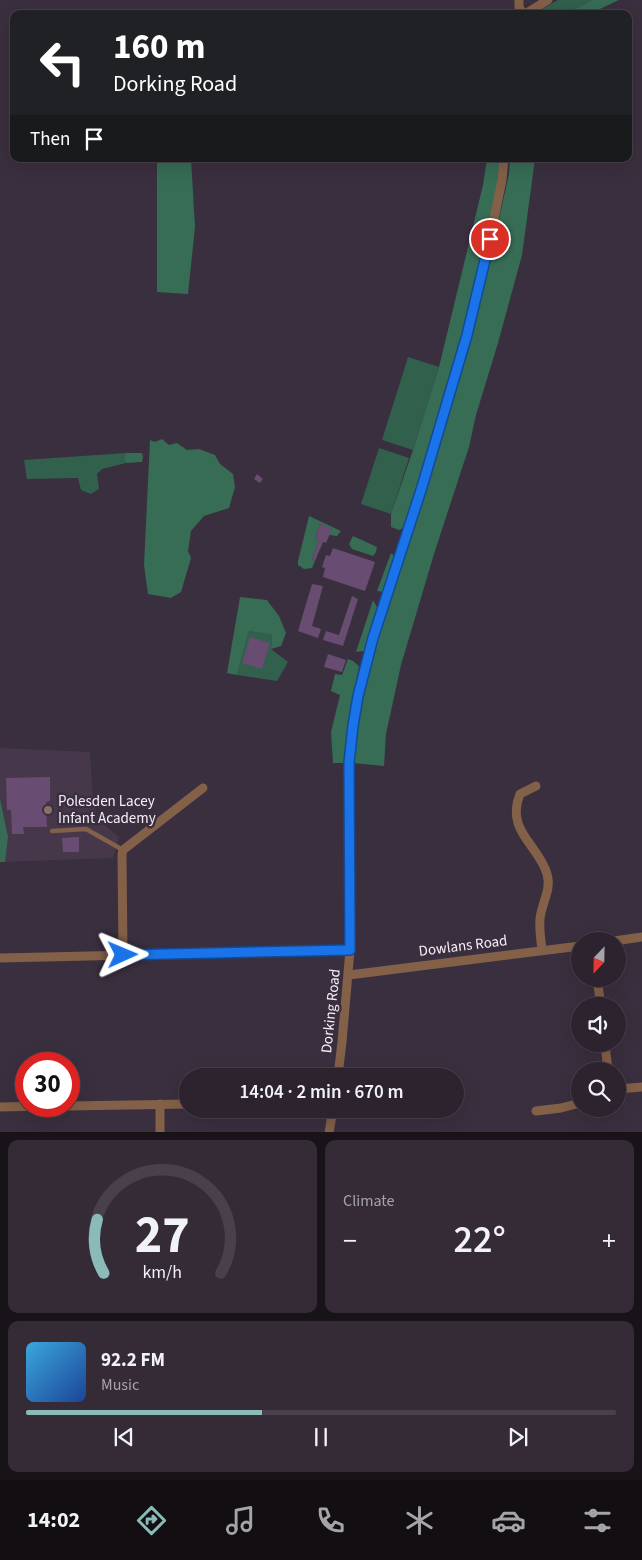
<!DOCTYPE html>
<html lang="en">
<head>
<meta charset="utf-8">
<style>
  body { margin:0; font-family:"Source Sans 3",sans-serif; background:#342b36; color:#f1f3f6; height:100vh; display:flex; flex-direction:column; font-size:19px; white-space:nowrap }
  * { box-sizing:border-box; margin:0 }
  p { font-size:16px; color:#a6a4aa }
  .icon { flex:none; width:28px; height:28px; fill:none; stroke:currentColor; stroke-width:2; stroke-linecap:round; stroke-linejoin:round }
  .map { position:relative; height:1132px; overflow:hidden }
  .details { display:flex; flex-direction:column; gap:8px; padding:8px; background:#181319; flex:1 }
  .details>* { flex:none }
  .banner { position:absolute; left:10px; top:10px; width:622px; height:152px; border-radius:10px; box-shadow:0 5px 20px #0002,0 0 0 1px #48404a; background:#202124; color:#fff; overflow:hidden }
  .needle { width:32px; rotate:202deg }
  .tools { position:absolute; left:571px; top:932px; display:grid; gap:10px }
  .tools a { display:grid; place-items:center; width:55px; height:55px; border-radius:50%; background:#2c232e; box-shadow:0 5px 20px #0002,0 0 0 1px #48404a; font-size:25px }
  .speed { position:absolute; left:15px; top:1052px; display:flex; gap:10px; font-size:25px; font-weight:700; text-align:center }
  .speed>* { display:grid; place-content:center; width:65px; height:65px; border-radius:50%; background:#2c232e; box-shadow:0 5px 20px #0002,0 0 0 1px #48404a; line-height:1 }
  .speed .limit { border:8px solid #d22; background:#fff; color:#111 }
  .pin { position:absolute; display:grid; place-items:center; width:42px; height:42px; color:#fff; margin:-21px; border:2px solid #fff; border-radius:50%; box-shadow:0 1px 5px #0007 }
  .me { position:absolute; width:55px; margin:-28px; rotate:89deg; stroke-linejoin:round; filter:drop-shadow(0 0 4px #0008) }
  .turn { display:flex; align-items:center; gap:18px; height:105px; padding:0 20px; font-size:22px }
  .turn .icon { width:65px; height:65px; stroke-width:2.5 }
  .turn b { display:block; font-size:35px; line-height:42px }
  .then { display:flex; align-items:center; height:48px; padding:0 20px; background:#0003; gap:10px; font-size:19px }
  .big { font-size:38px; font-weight:600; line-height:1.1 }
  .details .tile { flex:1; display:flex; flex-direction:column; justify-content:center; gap:8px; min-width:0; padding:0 18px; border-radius:10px; background:#342b36 }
  .details .dial { align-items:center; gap:0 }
  .dial svg { height:130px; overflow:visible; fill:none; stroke:#48404a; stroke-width:7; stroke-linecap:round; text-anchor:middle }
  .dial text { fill:#f1f3f6; stroke:none }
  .song { display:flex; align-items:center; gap:15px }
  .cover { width:60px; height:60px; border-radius:8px; background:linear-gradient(135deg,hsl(200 70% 55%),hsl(220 70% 35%)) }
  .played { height:5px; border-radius:2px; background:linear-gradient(90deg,#8bbbb9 40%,#48404a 40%) }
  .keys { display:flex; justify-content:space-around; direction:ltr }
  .heat { display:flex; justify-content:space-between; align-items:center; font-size:28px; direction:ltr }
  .details .tiles { flex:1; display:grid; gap:8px; grid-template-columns:1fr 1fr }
  .tile:last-child { grid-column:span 2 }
  .trip { position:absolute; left:179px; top:1068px; width:285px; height:50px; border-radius:25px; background:#2c232e; box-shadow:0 5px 20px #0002,0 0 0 1px #48404a; font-weight:600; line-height:50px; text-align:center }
  .dock { display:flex; height:80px; justify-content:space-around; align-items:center; background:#120e12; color:#a6a4aa }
  .dock .icon { width:35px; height:35px }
  .dock .active { color:#8bbbb9 }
  .dock b { font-size:22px; color:#f1f3f6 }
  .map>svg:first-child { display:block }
</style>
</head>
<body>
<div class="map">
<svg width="642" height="1133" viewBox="0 0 642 1133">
  <rect width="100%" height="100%" fill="#3a2f3e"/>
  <path fill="#47374b" d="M0 748 90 752 93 800 99 821 119 837 113 858 0 862Z"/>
  <g fill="#31604c">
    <path d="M558 0H592L566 14H533Z"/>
    <path d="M408 357 439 367 413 450 382 440Z"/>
    <path d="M379 448 409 458 391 514 361 504Z"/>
    <path d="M126 453 124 458 126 463 102 469 97 474 99 489 91 494 81 490 78 478 27 479 24 460Z"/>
    <path d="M249 631 272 635 271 649 288 662 277 681 237 675Z"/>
  </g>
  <g fill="#376c55">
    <path d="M592 0H619L589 14H566Z"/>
    <path d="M157 159H191L195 227 188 294 157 292Z"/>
    <path d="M487 159H500C493 233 472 305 451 377 436 426 422 476 407 526L399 530 391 527V514L413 450 439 367 483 185Z"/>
    <path d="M510 159H535L522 255 498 343 476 415 469 447 434 554 401 665 386 734 384 766 353 763 355 724 367 672 454 398 487 273 509 174Z"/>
    <path d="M162 439 169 445 177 443 187 450 199 449 215 455 220 464 233 474 235 487 229 508 204 516 191 531 188 551 191 558 181 592 171 598 148 594 144 565 150 440 155 442Z"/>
    <path d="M126 453H142L143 457 142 462 126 463 124 458Z"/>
    <path d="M309 516 341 531 337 536 329 535 331 529 320 524 315 538 319 540 312 559 315 561 312 568 304 569 298 565V561Z"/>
    <path d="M353 536 377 547 376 552 373 556 352 549 349 544Z"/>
    <path d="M391 553 396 557 384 592 377 591Z"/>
    <path d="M240 597 267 600 279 616 286 633 281 646 271 649 272 635 249 631 237 675 227 673Z"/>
    <path d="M373 600 378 609 364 651 356 652Z"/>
    <path d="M348 659 353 661 359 666 349 716 345 763H333L331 732 340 695 331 691 335 674 342 675Z"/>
    <path d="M0 799 8 837 5 862H0Z"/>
  </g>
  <g fill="#694c71">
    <path d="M257 474 263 479 260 483 254 479Z"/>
    <path d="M320 524 332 529 326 543 323 542 315 561 312 559 319 540 315 538Z"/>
    <path d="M333 548 375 562 365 591 323 577 325 568 322 567 326 555 330 556Z"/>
    <path d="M312 584 323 586 312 626 321 629 318 638 298 631Z"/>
    <path d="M352 596 358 599 343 646 323 640 326 631 339 635Z"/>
    <path d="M250 637 270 643 262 669 242 663Z"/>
    <path d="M328 654 346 660 342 672 324 667Z"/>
    <path d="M50 777V801L46 802 47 827H23L24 834H12L11 810H7L6 778Z"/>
    <path d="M79 837V852H63L62 838Z"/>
  </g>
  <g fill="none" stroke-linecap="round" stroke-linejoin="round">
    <path stroke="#836048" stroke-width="4.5" d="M52 831 86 829 123 850"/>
    <g stroke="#836048" stroke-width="9">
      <path d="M519 0V7L523 14"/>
      <path d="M525 14 548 0"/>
      <path d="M536 786 520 794C505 831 539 845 547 874 552 890 541 904 540 919 539 929 541 940 542 950"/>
      <path d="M614 941 642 937"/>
      <path d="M123 955 122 854 123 850 203 788"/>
      <path d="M0 958 350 950"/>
      <path d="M349 975 580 946"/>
      <path d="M597 979 601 1006"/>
      <path d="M605 1044 608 1071"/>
      <path d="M338 1076 342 1042 350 950 349 763 353 726 358 696 373 639 422 487 467 335 486 258 502 180 504 159"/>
      <path d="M618 1089 642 1087"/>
      <path d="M160 1104V1133"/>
      <path d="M69 1106 188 1104"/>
      <path d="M0 1107 46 1106"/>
      <path d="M536 1111 561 1108 580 1103"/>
      <path d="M329 1133 333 1109"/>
    </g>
  </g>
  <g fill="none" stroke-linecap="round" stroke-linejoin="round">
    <defs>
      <path id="route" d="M123 955 350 950 349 763 353 726 358 696 373 638 422 487 467 335 490 239"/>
    </defs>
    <use href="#route" stroke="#114b97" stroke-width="12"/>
    <use href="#route" stroke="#1a73e8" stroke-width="9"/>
  </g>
  <circle fill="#8d6e63" stroke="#3a2f3e" stroke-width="2" cx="48" cy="810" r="5"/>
  <g text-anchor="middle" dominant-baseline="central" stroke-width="5" stroke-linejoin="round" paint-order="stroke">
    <g font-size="15" fill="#f6eef8" stroke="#3a2f3e" text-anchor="start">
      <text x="58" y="801">Polesden Lacey<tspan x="58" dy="17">Infant Academy</tspan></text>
    </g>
    <g font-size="15" fill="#f6eef8" stroke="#3a2f3e">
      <text transform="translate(463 946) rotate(-7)">Dowlans Road</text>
      <text transform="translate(331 1011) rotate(-84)">Dorking Road</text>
    </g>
  </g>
</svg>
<div class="tools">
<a><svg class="needle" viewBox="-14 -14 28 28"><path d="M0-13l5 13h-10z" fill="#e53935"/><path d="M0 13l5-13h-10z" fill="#a6a4aa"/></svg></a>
<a><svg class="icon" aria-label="sound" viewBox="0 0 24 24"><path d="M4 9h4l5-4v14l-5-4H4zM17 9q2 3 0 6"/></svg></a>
<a><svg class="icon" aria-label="search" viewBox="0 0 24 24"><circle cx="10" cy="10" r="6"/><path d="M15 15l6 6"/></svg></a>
</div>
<div class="speed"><div class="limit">30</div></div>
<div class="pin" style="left:490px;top:239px;background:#d93025"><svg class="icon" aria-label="arrive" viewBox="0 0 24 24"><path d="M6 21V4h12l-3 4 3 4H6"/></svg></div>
<svg class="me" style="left:123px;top:955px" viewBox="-20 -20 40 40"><path d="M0-17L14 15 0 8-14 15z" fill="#1a73e8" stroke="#fff" stroke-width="4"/></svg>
<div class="trip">14:04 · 2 min · 670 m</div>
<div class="banner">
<div class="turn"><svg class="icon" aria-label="left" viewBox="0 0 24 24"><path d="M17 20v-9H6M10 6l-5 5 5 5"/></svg><div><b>160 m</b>Dorking Road</div></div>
<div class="then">Then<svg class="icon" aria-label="arrive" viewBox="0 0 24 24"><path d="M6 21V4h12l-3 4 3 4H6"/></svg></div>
</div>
</div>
<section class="details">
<div class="tiles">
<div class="tile dial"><svg viewBox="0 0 100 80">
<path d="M14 69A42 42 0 1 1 86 69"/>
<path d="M14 69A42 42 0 0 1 10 36" stroke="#8bbbb9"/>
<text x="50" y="56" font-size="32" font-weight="700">27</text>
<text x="50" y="72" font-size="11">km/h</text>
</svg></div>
<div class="tile"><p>Climate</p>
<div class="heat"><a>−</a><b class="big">22°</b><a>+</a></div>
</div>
<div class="tile">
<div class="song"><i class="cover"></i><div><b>92.2 FM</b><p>Music</p></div></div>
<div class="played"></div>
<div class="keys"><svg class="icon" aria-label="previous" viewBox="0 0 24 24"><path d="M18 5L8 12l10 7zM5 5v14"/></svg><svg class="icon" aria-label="pause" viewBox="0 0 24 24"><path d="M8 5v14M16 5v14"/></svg><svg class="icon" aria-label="next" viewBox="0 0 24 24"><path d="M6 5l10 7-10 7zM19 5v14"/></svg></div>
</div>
</div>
</section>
<nav class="dock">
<b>14:02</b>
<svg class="icon active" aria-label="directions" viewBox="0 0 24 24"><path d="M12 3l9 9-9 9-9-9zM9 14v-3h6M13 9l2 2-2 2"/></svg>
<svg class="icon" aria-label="music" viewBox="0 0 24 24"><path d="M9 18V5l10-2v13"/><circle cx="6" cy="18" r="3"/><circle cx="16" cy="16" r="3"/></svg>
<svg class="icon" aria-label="phone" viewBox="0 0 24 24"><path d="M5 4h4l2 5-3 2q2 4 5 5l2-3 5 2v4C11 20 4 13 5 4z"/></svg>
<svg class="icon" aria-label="climate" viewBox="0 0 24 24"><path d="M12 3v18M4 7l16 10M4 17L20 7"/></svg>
<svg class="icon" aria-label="car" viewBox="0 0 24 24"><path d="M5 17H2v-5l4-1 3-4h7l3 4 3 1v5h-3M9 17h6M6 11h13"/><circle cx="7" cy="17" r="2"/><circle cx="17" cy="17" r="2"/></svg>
<svg class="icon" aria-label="filters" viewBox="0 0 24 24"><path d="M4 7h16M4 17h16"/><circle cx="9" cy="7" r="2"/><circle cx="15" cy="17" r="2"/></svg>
</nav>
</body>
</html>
